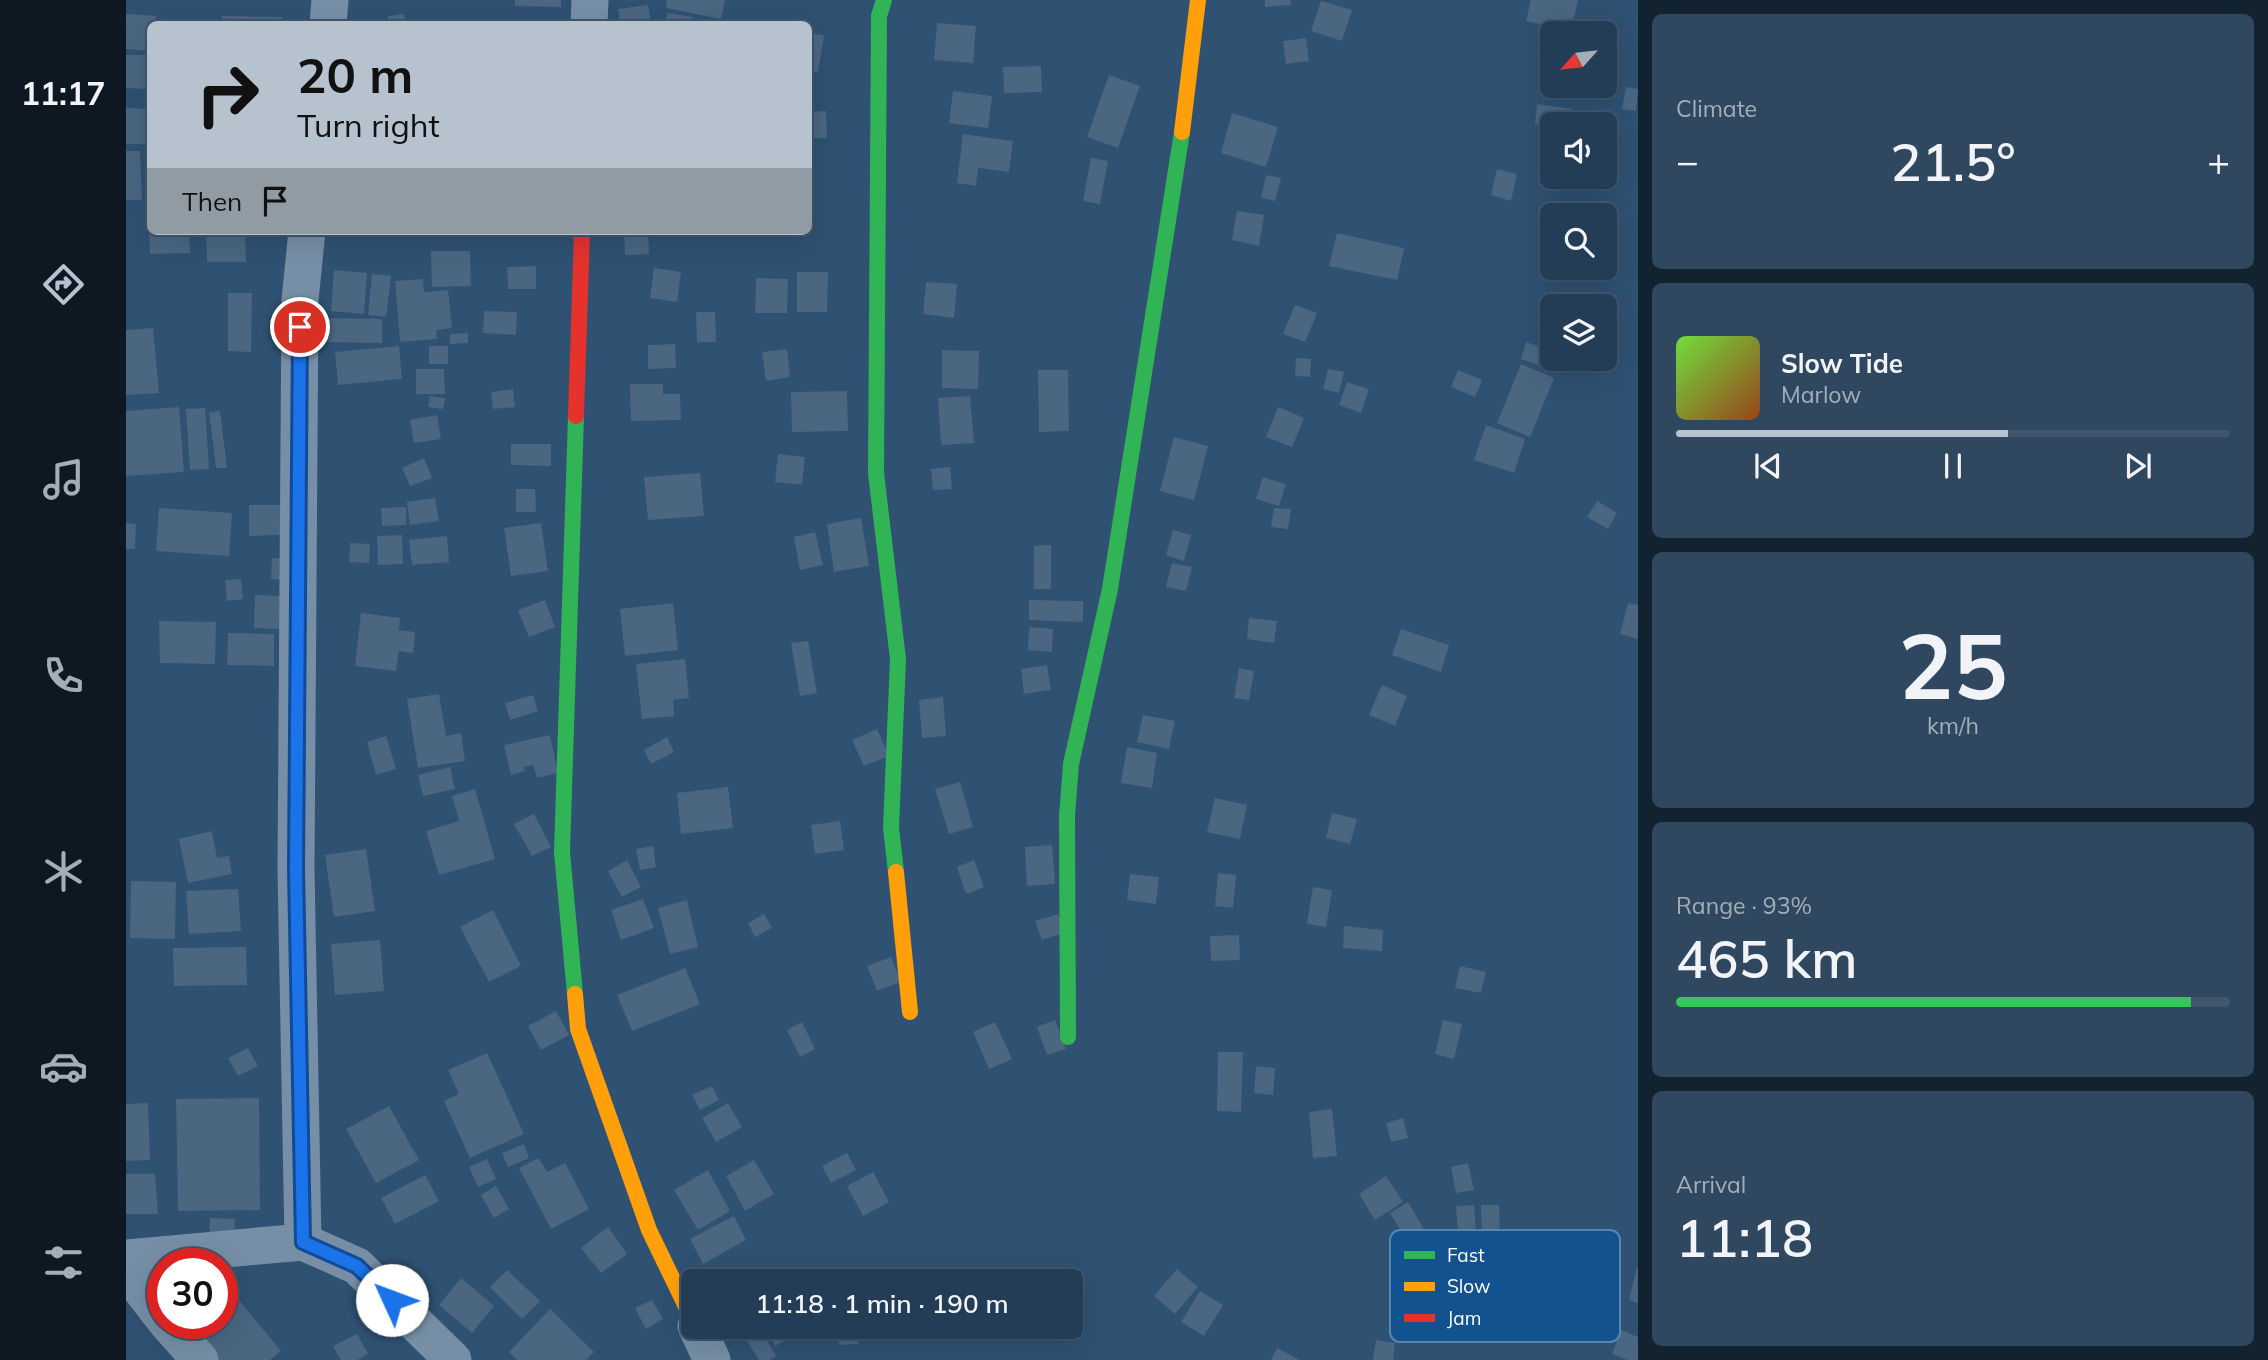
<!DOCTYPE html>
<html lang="en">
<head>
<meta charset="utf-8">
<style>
  body { margin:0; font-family:Mulish,sans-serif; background:#2f4860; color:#f1f3f6; height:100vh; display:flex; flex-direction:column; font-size:26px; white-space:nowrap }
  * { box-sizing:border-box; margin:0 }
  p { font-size:23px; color:#a3aeb9 }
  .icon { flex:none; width:38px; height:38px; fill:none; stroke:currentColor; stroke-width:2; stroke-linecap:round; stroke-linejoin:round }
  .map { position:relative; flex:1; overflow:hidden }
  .panel { display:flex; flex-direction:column; gap:14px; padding:14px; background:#13222f; width:630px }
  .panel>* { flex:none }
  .top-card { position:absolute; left:21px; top:21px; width:665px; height:214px; border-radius:10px; box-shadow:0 7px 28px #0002,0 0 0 2px #40566c; background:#b6c2ce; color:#111; overflow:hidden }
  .needle { width:46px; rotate:243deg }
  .tools { position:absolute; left:1414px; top:21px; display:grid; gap:14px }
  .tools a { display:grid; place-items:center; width:77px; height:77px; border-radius:10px; background:#233d56; box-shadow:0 7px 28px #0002,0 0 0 2px #40566c; font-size:35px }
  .speed { position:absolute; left:21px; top:1248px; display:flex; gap:14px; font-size:35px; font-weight:700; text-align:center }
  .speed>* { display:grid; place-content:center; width:91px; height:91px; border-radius:50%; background:#233d56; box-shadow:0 7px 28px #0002,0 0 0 2px #40566c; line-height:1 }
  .speed .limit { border:10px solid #d22; background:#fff; color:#111 }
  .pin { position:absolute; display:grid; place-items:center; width:60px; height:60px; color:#fff; margin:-30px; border:4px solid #fff; border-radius:50%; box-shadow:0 2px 7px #0007 }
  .me { position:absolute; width:77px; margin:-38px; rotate:313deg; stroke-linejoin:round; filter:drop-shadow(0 0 5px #0008) }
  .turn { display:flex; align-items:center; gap:24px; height:147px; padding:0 35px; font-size:32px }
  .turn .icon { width:91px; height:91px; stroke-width:2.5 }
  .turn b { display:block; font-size:49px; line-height:60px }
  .then { display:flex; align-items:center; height:66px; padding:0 35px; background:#0003; gap:14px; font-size:26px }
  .big { font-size:52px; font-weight:600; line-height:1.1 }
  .panel .widget { flex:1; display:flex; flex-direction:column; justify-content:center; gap:10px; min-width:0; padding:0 24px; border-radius:10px; background:#2f4860 }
  .panel .dial { align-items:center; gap:0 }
  .dial b { font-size:91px; line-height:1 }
  .song { display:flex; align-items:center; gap:21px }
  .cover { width:84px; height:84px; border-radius:10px; background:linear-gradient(135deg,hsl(100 70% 55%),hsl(20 70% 35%)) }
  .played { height:7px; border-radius:4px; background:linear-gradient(90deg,#b6c2ce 60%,#40566c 60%) }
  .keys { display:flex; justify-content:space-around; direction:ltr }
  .heat { display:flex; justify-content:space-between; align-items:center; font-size:38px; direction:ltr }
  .charge { height:10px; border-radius:5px; background:linear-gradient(90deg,#34c759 93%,#40566c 0) }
  .trip { position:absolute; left:555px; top:1269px; width:402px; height:70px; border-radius:10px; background:#233d56; box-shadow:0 7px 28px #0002,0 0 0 2px #40566c; font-weight:600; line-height:70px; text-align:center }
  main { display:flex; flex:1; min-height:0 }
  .tabs { display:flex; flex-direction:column; width:126px; justify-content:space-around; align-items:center; background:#0e1822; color:#a3aeb9 }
  .tabs .icon { width:49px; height:49px }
  .tabs .on { color:#b6c2ce }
  .tabs b { font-size:32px; color:#f1f3f6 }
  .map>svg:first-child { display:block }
</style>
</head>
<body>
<main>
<nav class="tabs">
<b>11:17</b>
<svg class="icon on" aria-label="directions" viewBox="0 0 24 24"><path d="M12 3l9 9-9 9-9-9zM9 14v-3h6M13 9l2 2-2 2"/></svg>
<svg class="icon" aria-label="music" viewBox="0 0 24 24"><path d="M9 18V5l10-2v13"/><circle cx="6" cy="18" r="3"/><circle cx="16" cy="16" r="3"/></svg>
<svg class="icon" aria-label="phone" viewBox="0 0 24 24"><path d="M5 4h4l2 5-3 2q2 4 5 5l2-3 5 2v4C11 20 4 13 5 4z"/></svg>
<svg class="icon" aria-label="climate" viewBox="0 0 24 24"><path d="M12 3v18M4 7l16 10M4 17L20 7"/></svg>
<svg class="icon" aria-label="car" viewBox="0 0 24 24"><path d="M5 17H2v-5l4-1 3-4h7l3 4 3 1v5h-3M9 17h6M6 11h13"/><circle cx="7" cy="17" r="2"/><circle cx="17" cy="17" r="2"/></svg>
<svg class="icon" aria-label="filters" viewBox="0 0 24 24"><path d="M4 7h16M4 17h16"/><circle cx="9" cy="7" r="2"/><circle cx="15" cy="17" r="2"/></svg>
</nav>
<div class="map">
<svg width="1512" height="1360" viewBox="0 0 1512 1360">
  <rect width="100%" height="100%" fill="#2f5172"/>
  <g fill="#4a6681">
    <path d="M389 0H435V7L389 6Z"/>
    <path d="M541 0H599L595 19 540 8Z"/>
    <path d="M1139 0H1165V5L1139 7Z"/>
    <path d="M1405 0H1452L1445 31 1400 21Z"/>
    <path d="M1195 1 1226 10 1216 41 1185 31Z"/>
    <path d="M522 5 525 24H494L492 9Z"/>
    <path d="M541 13 567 17 566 24H539Z"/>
    <path d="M0 14 30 16 29 24H24V51L0 49Z"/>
    <path d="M278 14 280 24H263L262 16Z"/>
    <path d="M96 16 156 17V24H96Z"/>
    <path d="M811 23 850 26 847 63 808 60Z"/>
    <path d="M682 33 698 35 692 72 682 71Z"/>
    <path d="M1180 38 1183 61 1160 64 1157 41Z"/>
    <path d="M1419 38 1426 39V65L1416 64Z"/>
    <path d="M0 55H22L21 89 0 88Z"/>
    <path d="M915 66 916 92 878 93 877 67Z"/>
    <path d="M983 75 1014 86 992 148 961 137Z"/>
    <path d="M1418 76 1426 77V86H1458L1457 100 1415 96Z"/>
    <path d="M1500 87 1512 89 1510 111 1496 109Z"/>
    <path d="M827 91 866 96 862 128 823 123Z"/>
    <path d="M1411 104 1446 109 1444 124H1426V126L1409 124Z"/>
    <path d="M0 108 24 109V144H0Z"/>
    <path d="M700 111 701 138H682V112Z"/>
    <path d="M1106 113 1152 127 1140 167 1095 153Z"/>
    <path d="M837 134 887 141 883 172 852 168 850 186 831 183Z"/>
    <path d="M0 151H14L16 200H0Z"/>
    <path d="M965 158 982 161 974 204 957 201Z"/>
    <path d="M1371 169 1391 174 1385 201 1365 195Z"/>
    <path d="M1140 175 1155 178 1149 201 1135 198Z"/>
    <path d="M1111 211 1138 215 1133 246 1106 240Z"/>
    <path d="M23 231H63L64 253 24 254Z"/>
    <path d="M80 231H119L120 262H81Z"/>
    <path d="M498 231H522L523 254 499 255Z"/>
    <path d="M1211 233 1278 248 1271 280 1203 266Z"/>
    <path d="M305 251H344L345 286 306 287Z"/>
    <path d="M410 266V289H382L381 267Z"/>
    <path d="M528 268 555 272 551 302 524 298Z"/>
    <path d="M208 270 241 273 238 314 205 311Z"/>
    <path d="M671 272H702L701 312H671Z"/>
    <path d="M246 274 265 276 260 317 242 315Z"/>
    <path d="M630 278 662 279 661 313H629Z"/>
    <path d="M297 279 298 292 322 290 326 328 310 330 311 339 274 342 269 281Z"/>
    <path d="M800 282 831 284 828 318 797 314Z"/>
    <path d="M102 293H126L125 352 102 351Z"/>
    <path d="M1169 305 1191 313 1179 342 1157 334Z"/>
    <path d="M358 311 391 312 390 335 357 333Z"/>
    <path d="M570 312H589L590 342H571Z"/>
    <path d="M193 318 256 319V343L192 342Z"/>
    <path d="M27 328 33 393 0 395V330Z"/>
    <path d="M342 333V343L324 344V334Z"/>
    <path d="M1400 342 1418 348 1413 365 1395 359Z"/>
    <path d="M549 344 550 368 522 369V345Z"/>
    <path d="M273 346 276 379 212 385 209 352Z"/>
    <rect x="303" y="346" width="19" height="18"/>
    <path d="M661 349 664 377 640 381 636 352Z"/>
    <path d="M816 350 853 351 852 389 816 388Z"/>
    <path d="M1170 358 1185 359 1184 377 1169 376Z"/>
    <path d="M1395 364 1428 378 1404 437 1371 423Z"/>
    <path d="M290 369H318L319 394H290Z"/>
    <path d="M1202 369 1218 372 1213 393 1197 389Z"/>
    <path d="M912 370H942L943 431 913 432Z"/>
    <path d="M1332 370 1356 380 1349 397 1325 387Z"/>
    <path d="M1221 382 1243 389 1235 413 1213 405Z"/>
    <path d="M504 384H537V394H554L555 420 505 421Z"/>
    <path d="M387 389 389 407 367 409 365 392Z"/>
    <path d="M721 391 722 431 666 432 665 392Z"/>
    <path d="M304 396 319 398 317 409 302 407Z"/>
    <path d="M844 396 848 443 815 445 812 398Z"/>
    <path d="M53 407 58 472 0 476V411Z"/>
    <path d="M1152 407 1178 418 1166 447 1140 437Z"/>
    <path d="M79 408 83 469 64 470 60 409Z"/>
    <path d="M94 411 101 468H90L83 412Z"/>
    <path d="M311 415 315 439 288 443 284 420Z"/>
    <path d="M1360 425 1399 439 1388 473 1348 460Z"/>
    <path d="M1048 437 1082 446 1068 500 1034 491Z"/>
    <path d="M385 444H425V466L385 465Z"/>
    <path d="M652 454 679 457 676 485 649 482Z"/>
    <path d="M298 458 306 478 284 486 276 468Z"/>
    <path d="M824 467 826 489 807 490 805 469Z"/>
    <path d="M574 473 578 516 522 520 518 477Z"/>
    <path d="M1137 477 1160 484 1153 506 1130 499Z"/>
    <path d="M390 489H409L410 512H390Z"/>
    <path d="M309 498 313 521 284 525 281 502Z"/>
    <path d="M1471 501 1491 513 1482 529 1461 517Z"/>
    <path d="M123 505H157L158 535 123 536Z"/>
    <path d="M280 507V525L256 526 255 508Z"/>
    <path d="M33 508 106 513 103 556 30 551Z"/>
    <path d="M1148 508 1165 509 1162 529 1145 527Z"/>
    <path d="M735 518 743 566 708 572 701 524Z"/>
    <path d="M0 523 10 524 9 549H0Z"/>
    <path d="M415 523 422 571 385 576 378 528Z"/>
    <path d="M1047 530 1065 535 1058 561 1040 555Z"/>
    <path d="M689 532 697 565 674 570 668 537Z"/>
    <path d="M276 535 277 564 252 565 251 536Z"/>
    <path d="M321 536 323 562 286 565 283 540Z"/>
    <path d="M224 543 244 544 243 563 223 562Z"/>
    <path d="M925 545V589H908V546Z"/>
    <path d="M146 558 167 560 165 581 145 579Z"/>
    <path d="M1046 563 1066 567 1060 591 1040 587Z"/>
    <path d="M115 579 117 599 101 601 99 580Z"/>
    <path d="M129 595 154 596V629L128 628Z"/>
    <path d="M419 600 429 627 403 637 392 610Z"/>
    <path d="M903 600 957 601V622L903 620Z"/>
    <path d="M547 603 552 650 499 656 494 609Z"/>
    <path d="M1502 603 1512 605V639L1494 634Z"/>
    <path d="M235 613 274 618 273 630 289 632 287 653 273 651 270 671 229 666Z"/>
    <path d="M1123 618 1151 621 1148 643 1121 639Z"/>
    <path d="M33 621 90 622 89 664 34 663Z"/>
    <path d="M903 627 927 629 926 652 902 650Z"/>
    <path d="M1275 629 1323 645 1315 672 1266 655Z"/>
    <path d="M102 633 148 634V666L101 665Z"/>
    <path d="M682 641 691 693 674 696 665 643Z"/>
    <path d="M559 659 563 698 547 700 548 716 516 719 510 664Z"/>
    <path d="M921 665 925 690 898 694 895 669Z"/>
    <path d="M1113 668 1128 671 1123 700 1108 698Z"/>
    <path d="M1256 685 1281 696 1269 726 1243 715Z"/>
    <path d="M313 694 320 736 335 733 339 761 292 768 281 699Z"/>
    <path d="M407 695 412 711 384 720 379 703Z"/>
    <path d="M817 697 820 736 796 738 793 700Z"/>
    <path d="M1017 715 1049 721 1043 749 1011 742Z"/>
    <path d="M751 729 763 756 738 766 726 740Z"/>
    <path d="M424 735 432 773 411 778 407 765 398 767 399 771 385 775 378 745Z"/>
    <path d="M260 736 270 769 250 775 241 742Z"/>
    <path d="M541 737 548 752 525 764 518 750Z"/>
    <path d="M1001 747 1031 753 1026 788 995 783Z"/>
    <path d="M324 767 329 789 297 796 292 775Z"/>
    <path d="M834 782 847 827 823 834 809 789Z"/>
    <path d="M602 787 607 828 555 834 551 793Z"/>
    <path d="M349 789 369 859 313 875 300 831 333 821 326 796Z"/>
    <path d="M1089 798 1121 805 1114 839 1081 832Z"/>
    <path d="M1206 813 1231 819 1224 844 1200 838Z"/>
    <path d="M408 814 425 847 406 856 388 824Z"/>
    <path d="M714 821 718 850 689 854 685 825Z"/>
    <path d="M86 831 91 858 103 856 106 874 62 883 53 839Z"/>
    <path d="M926 845 929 884 901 886 899 847Z"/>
    <path d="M527 846 530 867 514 870 510 849Z"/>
    <path d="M240 849 249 911 208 917 199 855Z"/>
    <path d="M501 860 515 887 496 897 482 871Z"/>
    <path d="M848 860 858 887 840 894 831 867Z"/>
    <path d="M1092 873 1110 875 1107 908 1089 906Z"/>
    <path d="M1004 874 1033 877 1030 904 1001 900Z"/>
    <path d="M5 881 50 882 49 939 4 938Z"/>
    <path d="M1187 887 1206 890 1200 927 1181 924Z"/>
    <path d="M112 889 115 931 63 934 60 891Z"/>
    <path d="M517 899 528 928 495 940 485 910Z"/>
    <path d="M561 900 572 947 544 954 532 908Z"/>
    <path d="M367 910 395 966 363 982 334 927Z"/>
    <path d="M638 914 646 928 629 937 622 923Z"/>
    <path d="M932 914 938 933 916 940 909 921Z"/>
    <path d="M1218 926 1257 930 1256 951 1217 948Z"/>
    <path d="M1113 935 1114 960 1085 961 1084 936Z"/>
    <path d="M254 940 258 991 209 995 205 944Z"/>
    <path d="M120 947 121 985 48 986 47 948Z"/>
    <path d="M765 957 775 982 751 991 741 966Z"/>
    <path d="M1334 966 1360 972 1355 993 1329 988Z"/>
    <path d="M559 968 574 1004 506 1031 491 995Z"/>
    <path d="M430 1011 443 1035 415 1050 402 1026Z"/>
    <path d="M929 1020 940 1049 921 1055 911 1027Z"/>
    <path d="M1317 1020 1336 1024 1328 1059 1309 1054Z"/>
    <path d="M676 1022 689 1049 674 1057 661 1030Z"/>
    <path d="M869 1022 886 1059 863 1069 847 1032Z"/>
    <path d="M122 1048 132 1066 112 1076 102 1058Z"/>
    <path d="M1092 1052H1117L1115 1112 1091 1111Z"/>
    <path d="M361 1053 398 1134 344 1158 318 1101 333 1094 322 1070Z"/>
    <path d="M1130 1066 1149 1068 1147 1095 1128 1093Z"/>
    <path d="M586 1086 593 1100 574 1110 566 1095Z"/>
    <path d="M133 1098 134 1210 52 1211 50 1099Z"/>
    <path d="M22 1103 24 1160 0 1161V1104Z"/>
    <path d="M602 1103 616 1127 590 1142 576 1118Z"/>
    <path d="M263 1106 293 1160 250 1183 220 1129Z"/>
    <path d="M1206 1109 1211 1156 1187 1158 1183 1112Z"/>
    <path d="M1277 1118 1282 1138 1265 1142 1260 1123Z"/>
    <path d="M398 1144 403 1158 382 1167 376 1153Z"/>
    <path d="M721 1153 730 1170 705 1183 696 1166Z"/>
    <path d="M413 1158 421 1172 439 1163 463 1209 425 1229 393 1168Z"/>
    <path d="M361 1159 370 1179 352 1187 343 1167Z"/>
    <path d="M628 1160 648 1194 619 1211 600 1176Z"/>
    <path d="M1342 1163 1348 1190 1330 1193 1325 1167Z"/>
    <path d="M582 1170 604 1211 572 1230 548 1190Z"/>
    <path d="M747 1172 763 1202 737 1216 721 1186Z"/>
    <path d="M0 1174H29L32 1214H0Z"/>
    <path d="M299 1175 313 1201 269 1224 255 1198Z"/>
    <path d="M1260 1176 1277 1202 1249 1220 1233 1194Z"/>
    <path d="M370 1186 383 1209 368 1218 355 1195Z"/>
    <path d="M1282 1202 1299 1231 1282 1242 1264 1213Z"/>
    <path d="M1348 1205 1350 1232 1332 1234 1330 1206Z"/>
    <path d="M1355 1205H1373L1374 1244 1356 1245Z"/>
    <path d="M608 1216 620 1240 577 1264 564 1239Z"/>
    <path d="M84 1218 109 1219 108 1241 83 1240Z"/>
    <path d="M482 1227 501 1254 475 1273 455 1248Z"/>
    <path d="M1511 1267H1512V1303L1503 1300Z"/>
    <path d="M1051 1269 1072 1287 1049 1314 1028 1296Z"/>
    <path d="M381 1270 414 1301 396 1319 364 1287Z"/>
    <path d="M335 1278 368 1306 346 1333 313 1305Z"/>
    <path d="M1074 1291 1097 1305 1078 1336 1055 1322Z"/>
    <path d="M112 1299 155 1351 144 1360H82L64 1339 83 1323H96V1312Z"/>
    <path d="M526 1300 537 1319 520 1329 509 1308Z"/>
    <path d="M424 1309 468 1352 460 1360H391L383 1352Z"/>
    <path d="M639 1326H655L662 1339 649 1346Z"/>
    <path d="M712 1326H731L732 1344 713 1345Z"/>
    <path d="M634 1328 650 1356 644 1360H633L619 1337Z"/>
    <path d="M1495 1330 1512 1337V1360H1502L1486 1354Z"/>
    <path d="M231 1334 242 1354 231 1360H215L207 1346Z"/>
    <path d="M1250 1340 1269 1343 1267 1360H1247Z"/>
    <path d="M1151 1348 1174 1360H1145Z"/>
  </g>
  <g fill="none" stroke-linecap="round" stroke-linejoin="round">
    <g stroke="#768fa6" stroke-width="37">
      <path d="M202 24 204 0"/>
      <path d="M463 24 464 0"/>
      <path d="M177 1242 170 869 174 300 181 231"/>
      <path d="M0 1258 177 1242 231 1266 327 1360"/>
      <path d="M0 1270 37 1318"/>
      <path d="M41 1323 74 1360"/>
      <path d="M570 1326 586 1360"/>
    </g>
    <g stroke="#30b455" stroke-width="16">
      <path d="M758 0 753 16 750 473 772 659 765 828 770 872"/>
      <path d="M449 994 436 852 450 416"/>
      <path d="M942 1037 941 816 945 764 984 589 1056 132"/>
    </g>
    <g stroke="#ff9f0a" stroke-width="16">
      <path d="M1056 132 1072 0"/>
      <path d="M770 872 784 1012"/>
      <path d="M449 994 452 1029 523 1230 567 1321"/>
    </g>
    <path stroke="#e5322d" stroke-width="16" d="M450 416 456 231"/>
  </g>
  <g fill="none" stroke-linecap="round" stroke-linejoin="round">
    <defs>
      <path id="route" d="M174 327 170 869 177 1242 231 1266 266 1300"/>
    </defs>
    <use href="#route" stroke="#114b97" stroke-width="18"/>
    <use href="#route" stroke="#1a73e8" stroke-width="12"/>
  </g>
  <rect x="1264" y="1230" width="230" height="112" rx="10" fill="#12528f" stroke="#5986b1" stroke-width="2"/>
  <rect x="1278" y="1251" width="31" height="8" fill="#30b455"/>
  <rect x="1278" y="1282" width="31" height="9" fill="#ff9f0a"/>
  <rect x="1278" y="1314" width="31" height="8" fill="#e5322d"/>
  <g font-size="19" fill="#fff">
    <text x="1321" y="1262">Fast</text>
    <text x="1321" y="1293">Slow</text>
    <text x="1321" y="1325">Jam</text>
  </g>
</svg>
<div class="tools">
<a><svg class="needle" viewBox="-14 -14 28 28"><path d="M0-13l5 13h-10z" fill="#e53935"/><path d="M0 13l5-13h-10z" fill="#a3aeb9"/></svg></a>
<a><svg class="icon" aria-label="sound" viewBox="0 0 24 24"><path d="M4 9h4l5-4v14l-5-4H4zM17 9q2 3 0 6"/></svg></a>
<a><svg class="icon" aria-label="search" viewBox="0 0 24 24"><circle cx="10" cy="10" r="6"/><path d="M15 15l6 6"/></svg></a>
<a><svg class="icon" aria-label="layers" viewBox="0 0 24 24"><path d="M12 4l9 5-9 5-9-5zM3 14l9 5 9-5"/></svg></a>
</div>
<div class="speed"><div class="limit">30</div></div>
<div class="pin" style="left:174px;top:327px;background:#d93025"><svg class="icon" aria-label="arrive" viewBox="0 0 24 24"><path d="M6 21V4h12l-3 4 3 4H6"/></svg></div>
<svg class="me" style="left:266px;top:1300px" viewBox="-20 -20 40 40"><circle r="19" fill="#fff"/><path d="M0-13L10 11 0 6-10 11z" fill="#1a73e8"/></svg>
<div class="trip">11:18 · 1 min · 190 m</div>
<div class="top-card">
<div class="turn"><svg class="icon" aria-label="right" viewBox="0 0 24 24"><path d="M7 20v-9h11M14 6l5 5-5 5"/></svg><div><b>20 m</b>Turn right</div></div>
<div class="then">Then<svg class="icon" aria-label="arrive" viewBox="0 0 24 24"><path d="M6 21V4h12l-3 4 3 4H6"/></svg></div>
</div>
</div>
<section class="panel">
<div class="widget"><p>Climate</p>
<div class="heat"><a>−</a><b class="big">21.5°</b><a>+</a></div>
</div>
<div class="widget">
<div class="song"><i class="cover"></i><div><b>Slow Tide</b><p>Marlow</p></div></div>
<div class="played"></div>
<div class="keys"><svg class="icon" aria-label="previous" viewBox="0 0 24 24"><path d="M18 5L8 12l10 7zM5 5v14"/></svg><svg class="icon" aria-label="pause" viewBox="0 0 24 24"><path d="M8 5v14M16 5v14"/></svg><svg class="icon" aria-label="next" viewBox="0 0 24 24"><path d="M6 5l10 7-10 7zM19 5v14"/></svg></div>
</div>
<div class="widget dial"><b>25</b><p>km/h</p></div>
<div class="widget"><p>Range · 93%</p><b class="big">465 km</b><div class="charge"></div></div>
<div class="widget"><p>Arrival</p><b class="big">11:18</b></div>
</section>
</main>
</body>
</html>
